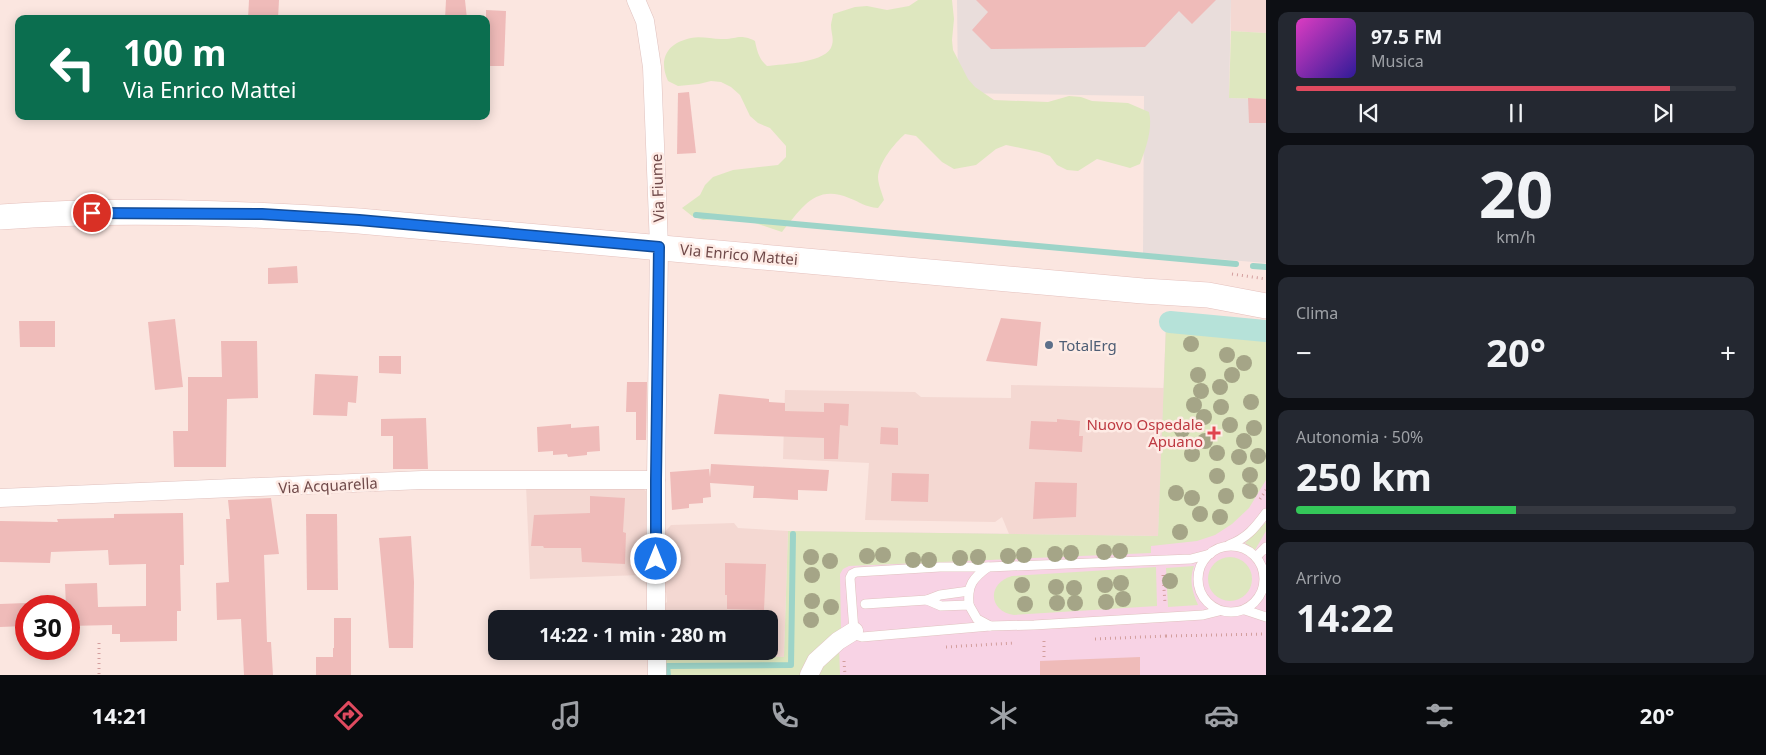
<!DOCTYPE html>
<html lang="it">
<head>
<meta charset="utf-8">
<style>
  body { margin:0; font-family:"Noto Sans",sans-serif; background:#242831; color:#f1f3f6; height:100vh; display:flex; flex-direction:column; font-size:19px; white-space:nowrap }
  * { box-sizing:border-box; margin:0 }
  p { font-size:16px; color:#9ea1a6 }
  .icon { flex:none; width:28px; height:28px; fill:none; stroke:currentColor; stroke-width:2; stroke-linecap:round; stroke-linejoin:round }
  .map { position:relative; flex:1; overflow:hidden }
  .details { display:flex; flex-direction:column; gap:12px; padding:12px; background:#0d0f14; width:500px }
  .details>* { flex:none }
  .hud { position:absolute; left:15px; top:15px; width:475px; height:105px; border-radius:10px; box-shadow:0 2px 12px #0003; background:#0b6e4f; color:#fff; overflow:hidden }
  .speed { position:absolute; left:15px; top:595px; display:flex; gap:10px; font-size:25px; font-weight:700; text-align:center }
  .speed>* { display:grid; place-content:center; width:65px; height:65px; border-radius:50%; background:#171b24; box-shadow:0 2px 12px #0003; line-height:1 }
  .speed .limit { border:8px solid #d22; background:#fff; color:#111 }
  .pin { position:absolute; display:grid; place-items:center; width:42px; height:42px; color:#fff; margin:-21px; border:2px solid #fff; border-radius:50%; box-shadow:0 1px 5px #0007 }
  .me { position:absolute; width:55px; margin:-28px; rotate:0deg; stroke-linejoin:round; filter:drop-shadow(0 0 4px #0008) }
  .turn { display:flex; align-items:center; gap:18px; height:105px; padding:0 25px; font-size:22px }
  .turn .icon { width:65px; height:65px; stroke-width:2.5 }
  .turn b { display:block; font-size:35px; line-height:42px }
  .big { font-size:38px; font-weight:700; line-height:1.1 }
  .details .tile { flex:1; display:flex; flex-direction:column; justify-content:center; gap:8px; min-width:0; padding:0 18px; border-radius:10px; background:#242831 }
  .details .dial { align-items:center; gap:0 }
  .dial b { font-size:65px; line-height:1 }
  .song { display:flex; align-items:center; gap:15px }
  .cover { width:60px; height:60px; border-radius:8px; background:linear-gradient(135deg,hsl(310 70% 55%),hsl(250 70% 35%)) }
  .played { height:5px; border-radius:2px; background:linear-gradient(90deg,#e04a5f 85%,#363941 85%) }
  .keys { display:flex; justify-content:space-around; direction:ltr }
  .heat { display:flex; justify-content:space-between; align-items:center; font-size:28px; direction:ltr }
  .charge { height:8px; border-radius:4px; background:linear-gradient(90deg,#34c759 50%,#363941 0) }
  .trip { position:absolute; left:488px; top:610px; width:290px; height:50px; border-radius:10px; background:#171b24; box-shadow:0 2px 12px #0003; font-weight:700; line-height:50px; text-align:center }
  .menu { display:flex; height:80px; justify-content:space-around; align-items:center; background:#090b0e; color:#9ea1a6 }
  .menu .icon { width:35px; height:35px }
  .menu .selected { color:#e04a5f }
  .menu b { font-size:22px; color:#f1f3f6 }
  main { display:flex; flex:1; min-height:0 }
  .map>svg:first-child { display:block }
</style>
</head>
<body>
<main>
<div class="map">
<svg width="1266" height="675" viewBox="0 0 1266 675">
  <rect width="100%" height="100%" fill="#fbe6e0"/>
  <g fill="#f4d8d2">
    <path d="M1231 0H1266V33L1231 31Z"/>
    <path d="M1011 385 1165 388 1158 536 1009 534 1002 517 995 522 865 520 869 463 783 459 785 390 915 392 921 397 1011 398Z"/>
    <path d="M636 482 646 491V563L640 566V575L530 579 526 485Z"/>
    <path d="M734 523 738 528 788 531 784 657 660 651H769V619H661V607L667 602 666 593 662 589 663 534 671 525Z"/>
  </g>
  <path fill="#e9dddb" d="M957 0H1231L1229 98 1266 99V263L1143 253 1144 96 958 93Z"/>
  <path fill="#f8d3e5" d="M1166 324 1266 334V675H661L660 651 784 657 788 531 1158 536Z"/>
  <g fill="#dee7bf">
    <path d="M918 0H952L954 19 952 40 953 50 968 79 975 87 994 100 1048 102 1069 96 1081 97 1092 101 1128 103 1149 112C1153 128 1146 148 1140 164L1130 168 1097 159 1078 171 1067 170 1057 165 1050 156 1039 152 1006 145 996 149 976 165 954 169 942 162 916 136 905 134C894 144 879 162 878 177 878 184 882 193 884 200L878 208C865 207 860 202 849 198 815 184 802 208 782 232L749 221 726 218 703 220 692 216 682 208 700 195 705 185 713 177 733 170 778 165 786 157V146L770 128 758 123 750 116 740 95 731 87 721 82 711 81 699 84 678 86 668 81C658 59 667 43 691 38 701 36 711 39 721 39 737 40 738 33 755 41 757 51 759 59 767 66 783 64 828 63 832 45 834 38 831 33 831 25 831 22 833 17 833 14L855 7 867 6 887 10 909 6Z"/>
    <path d="M1231 31 1266 33V99L1229 98Z"/>
    <path d="M1166 324 1266 334V480L1249 508 1232 524 1215 535 1197 541 1151 546V553L849 566 843 569 840 574 841 630 804 675H661L660 651 784 657 788 531 1158 536Z"/>
    <path d="M1266 522V531L1255 550 1245 543Z"/>
    <circle cx="1230" cy="579" r="22"/>
    <path d="M1194 566C1189 580 1192 591 1198 605L1168 607 1166 568Z"/>
    <path d="M1156 567 1157 606 1014 615C988 611 987 583 1012 576Z"/>
    <path d="M839 646 840 675H817V673Z"/>
  </g>
  <g fill="none" stroke-linecap="round" stroke-linejoin="round">
    <g stroke="#9dd4c8" stroke-width="6">
      <path d="M696 215 1236 264"/>
      <path d="M1253 266 1266 267"/>
      <path d="M668 675 667 666 791 665 793 534"/>
    </g>
    <path stroke="#b6e2d9" stroke-width="22" d="M1170 322 1266 331"/>
  </g>
  <g fill="#efbbb9">
    <path d="M249 0H279L278 19H248Z"/>
    <path d="M446 0H465L467 19H445Z"/>
    <path d="M976 0H1216L1192 24 1179 11 1145 47 991 49 972 30 988 12Z"/>
    <path d="M486 10 506 11 504 66H486Z"/>
    <path d="M689 92 696 153 677 154 678 93Z"/>
    <path d="M1248 98 1266 99V123H1249Z"/>
    <path d="M297 266 298 283 268 284V268Z"/>
    <path d="M1001 318 1041 322 1037 366 986 361Z"/>
    <path d="M175 319 183 387 155 390 148 322Z"/>
    <path d="M19 321H55V347H20Z"/>
    <path d="M221 341H257L258 398 227 399 226 467H174L173 431H188V377H222Z"/>
    <path d="M379 356H401V374L379 373Z"/>
    <path d="M315 374 358 376 356 403 348 402 347 416 313 415Z"/>
    <path d="M627 382H647L646 440H636V412H626Z"/>
    <path d="M719 394 769 399V402L785 403V411L824 412V403L849 404 848 426 840 425 838 459H824V438L714 434Z"/>
    <path d="M426 418 428 469H393V436H381V419Z"/>
    <path d="M1057 419 1080 421 1079 436H1083L1082 452 1029 449 1031 421 1057 422Z"/>
    <path d="M571 424V428L599 426 600 451 587 452V455L568 457 567 454 553 455V451L538 452 537 427Z"/>
    <path d="M881 427 898 428V445L880 444Z"/>
    <path d="M711 464 829 470 827 491 798 490V500L765 498H753L754 486 710 483 711 497 703 498V503L689 504V508L672 510 670 472 709 469 710 477Z"/>
    <path d="M892 473 929 474 928 502 891 501Z"/>
    <path d="M1035 482 1077 483 1076 517 1033 519Z"/>
    <path d="M590 496 625 498 623 532 626 533 625 564 582 562 581 548H544L543 546H531L534 515 590 513Z"/>
    <path d="M271 498 279 554 264 555 267 642H271L273 675H244L241 619 217 620 216 583 229 582 226 519H230L228 500Z"/>
    <path d="M183 513 184 565H180L181 611H177V641L120 642V634H112V625L69 626V606H66L65 584 97 583 98 607 146 606V564L109 565 108 550 51 552 50 563 0 562V521L58 522 57 519 114 518V514Z"/>
    <path d="M306 514H337L338 590H307Z"/>
    <path d="M411 536 414 582 413 648H389L379 538Z"/>
    <path d="M725 563 766 564 764 610 727 609V595H725Z"/>
    <path d="M26 603V626L0 627V604Z"/>
    <path d="M334 618H351V675H316V657H333V648H334Z"/>
    <path d="M1140 657V675H1040V661Z"/>
  </g>
  <g fill="none" stroke-linecap="round" stroke-linejoin="round">
    <defs>
      <g id="lane">
        <path d="M1229 545C1247 538 1255 528 1266 513"/>
        <circle cx="1231" cy="579" r="33"/>
        <path d="M1210 554 1191 559 988 567H940L856 572 852 574 850 578 854 631 855 635 862 637 990 626 1034 625 1203 615 1219 611"/>
        <path d="M1256 557 1266 547"/>
        <path d="M969 591 940 595 927 600 941 606 969 605 977 619 990 626"/>
        <path d="M865 604 927 600"/>
        <path d="M969 605C967 585 973 578 988 567"/>
        <path d="M1245 610 1266 617"/>
      </g>
      <g id="street">
        <path d="M636 0 645 21 652 67 659 247 656 480V619"/>
        <path d="M0 498 422 480H656"/>
        <path d="M657 651V675"/>
        <path d="M809 675 816 661 838 641 854 631"/>
      </g>
      <path id="secondary" d="M0 217C119 208 239 213 359 221L1143 291 1208 295 1266 306"/>
    </defs>
    <use href="#lane" stroke="#e0c2bf" stroke-width="10"/>
    <use href="#street" stroke="#e0c2bf" stroke-width="19"/>
    <use href="#secondary" stroke="#e5c1bd" stroke-width="26"/>
    <g stroke="#d39e9d" stroke-width="3" stroke-dasharray="1 4" stroke-linecap="butt">
      <path d="M1232 274 1266 279"/>
      <path d="M1260 499 1266 490"/>
      <path d="M1163 575 1165 603"/>
      <path d="M1166 636 1266 634"/>
      <path d="M1095 639 1166 636V632"/>
      <path d="M1044 641V659"/>
      <path d="M99 643V675"/>
      <path d="M946 647 1014 643"/>
      <path d="M844 661 845 675"/>
    </g>
    <use href="#lane" stroke="#fff" stroke-width="9"/>
    <use href="#street" stroke="#fff" stroke-width="18"/>
    <use href="#secondary" stroke="#fff" stroke-width="25"/>
  </g>
  <g fill="#a5a587">
    <circle cx="1191" cy="344" r="8"/>
    <circle cx="1227" cy="355" r="8"/>
    <circle cx="1244" cy="363" r="8"/>
    <circle cx="1198" cy="375" r="8"/>
    <circle cx="1232" cy="375" r="8"/>
    <circle cx="1220" cy="387" r="8"/>
    <circle cx="1201" cy="391" r="8"/>
    <circle cx="1251" cy="402" r="8"/>
    <circle cx="1194" cy="405" r="8"/>
    <circle cx="1221" cy="407" r="8"/>
    <circle cx="1204" cy="417" r="8"/>
    <circle cx="1230" cy="425" r="8"/>
    <circle cx="1254" cy="428" r="8"/>
    <circle cx="1182" cy="430" r="8"/>
    <circle cx="1205" cy="441" r="8"/>
    <circle cx="1244" cy="441" r="8"/>
    <circle cx="1217" cy="453" r="8"/>
    <circle cx="1192" cy="454" r="8"/>
    <circle cx="1258" cy="456" r="8"/>
    <circle cx="1239" cy="457" r="8"/>
    <circle cx="1250" cy="475" r="8"/>
    <circle cx="1217" cy="476" r="8"/>
    <circle cx="1250" cy="491" r="8"/>
    <circle cx="1176" cy="493" r="8"/>
    <circle cx="1226" cy="496" r="8"/>
    <circle cx="1192" cy="498" r="8"/>
    <circle cx="1200" cy="514" r="8"/>
    <circle cx="1220" cy="517" r="8"/>
    <circle cx="1180" cy="532" r="8"/>
    <circle cx="1120" cy="551" r="8"/>
    <circle cx="1104" cy="552" r="8"/>
    <circle cx="1071" cy="553" r="8"/>
    <circle cx="1055" cy="554" r="8"/>
    <circle cx="883" cy="555" r="8"/>
    <circle cx="1024" cy="555" r="8"/>
    <circle cx="867" cy="556" r="8"/>
    <circle cx="1008" cy="556" r="8"/>
    <circle cx="811" cy="557" r="8"/>
    <circle cx="978" cy="557" r="8"/>
    <circle cx="960" cy="558" r="8"/>
    <circle cx="913" cy="560" r="8"/>
    <circle cx="929" cy="560" r="8"/>
    <circle cx="830" cy="561" r="8"/>
    <circle cx="812" cy="575" r="8"/>
    <circle cx="1170" cy="581" r="8"/>
    <circle cx="1121" cy="583" r="8"/>
    <circle cx="1022" cy="585" r="8"/>
    <circle cx="1105" cy="585" r="8"/>
    <circle cx="1056" cy="587" r="8"/>
    <circle cx="1074" cy="588" r="8"/>
    <circle cx="1123" cy="599" r="8"/>
    <circle cx="812" cy="601" r="8"/>
    <circle cx="1106" cy="602" r="8"/>
    <circle cx="1057" cy="603" r="8"/>
    <circle cx="1075" cy="603" r="8"/>
    <circle cx="1025" cy="604" r="8"/>
    <circle cx="831" cy="607" r="8"/>
    <circle cx="811" cy="620" r="8"/>
  </g>
  <g fill="none" stroke-linecap="round" stroke-linejoin="round">
    <defs>
      <path id="route" d="M92 213 262 214 359 220 659 247 656 480V559"/>
    </defs>
    <use href="#route" stroke="#114b97" stroke-width="12"/>
    <use href="#route" stroke="#1a73e8" stroke-width="9"/>
  </g>
  <circle fill="#5c6f8a" stroke="#feebe5" stroke-width="2" cx="1049" cy="345" r="5"/>
  <path fill="#e0444e" stroke="#feebe5" stroke-width="2" d="M1211.5 425.5h5v5h5v5h-5v5h-5v-5h-5v-5h5z"/>
  <g text-anchor="middle" dominant-baseline="central" stroke-width="5" stroke-linejoin="round" paint-order="stroke">
    <g font-size="15" fill="#6f4949" stroke="#feebe5">
      <text transform="translate(657 188) rotate(-92)">Via Fiume</text>
      <text transform="translate(739 254) rotate(5)">Via Enrico Mattei</text>
      <text transform="translate(328 485) rotate(-3)">Via Acquarella</text>
    </g>
    <g font-size="15" fill="#4e5e75" stroke="#feebe5" text-anchor="start">
      <text x="1059" y="345">TotalErg</text>
    </g>
    <g font-size="15" fill="#be3a42" stroke="#feebe5" text-anchor="end">
      <text x="1203" y="424">Nuovo Ospedale<tspan x="1203" dy="17">Apuano</tspan></text>
    </g>
  </g>
</svg>
<div class="speed"><div class="limit">30</div></div>
<div class="pin" style="left:92px;top:213px;background:#d93025"><svg class="icon" aria-label="arrive" viewBox="0 0 24 24"><path d="M6 21V4h12l-3 4 3 4H6"/></svg></div>
<svg class="me" style="left:656px;top:559px" viewBox="-20 -20 40 40"><circle r="17" fill="#1a73e8" stroke="#fff" stroke-width="3"/><path d="M0-11L8 9 0 5-8 9z" fill="#fff"/></svg>
<div class="trip">14:22 · 1 min · 280 m</div>
<div class="hud">
<div class="turn"><svg class="icon" aria-label="left" viewBox="0 0 24 24"><path d="M17 20v-9H6M10 6l-5 5 5 5"/></svg><div><b>100 m</b>Via Enrico Mattei</div></div>
</div>
</div>
<section class="details">
<div class="tile">
<div class="song"><i class="cover"></i><div><b>97.5 FM</b><p>Musica</p></div></div>
<div class="played"></div>
<div class="keys"><svg class="icon" aria-label="previous" viewBox="0 0 24 24"><path d="M18 5L8 12l10 7zM5 5v14"/></svg><svg class="icon" aria-label="pause" viewBox="0 0 24 24"><path d="M8 5v14M16 5v14"/></svg><svg class="icon" aria-label="next" viewBox="0 0 24 24"><path d="M6 5l10 7-10 7zM19 5v14"/></svg></div>
</div>
<div class="tile dial"><b>20</b><p>km/h</p></div>
<div class="tile"><p>Clima</p>
<div class="heat"><a>−</a><b class="big">20°</b><a>+</a></div>
</div>
<div class="tile"><p>Autonomia · 50%</p><b class="big">250 km</b><div class="charge"></div></div>
<div class="tile"><p>Arrivo</p><b class="big">14:22</b></div>
</section>
</main>
<nav class="menu">
<b>14:21</b>
<svg class="icon selected" aria-label="directions" viewBox="0 0 24 24"><path d="M12 3l9 9-9 9-9-9zM9 14v-3h6M13 9l2 2-2 2"/></svg>
<svg class="icon" aria-label="music" viewBox="0 0 24 24"><path d="M9 18V5l10-2v13"/><circle cx="6" cy="18" r="3"/><circle cx="16" cy="16" r="3"/></svg>
<svg class="icon" aria-label="phone" viewBox="0 0 24 24"><path d="M5 4h4l2 5-3 2q2 4 5 5l2-3 5 2v4C11 20 4 13 5 4z"/></svg>
<svg class="icon" aria-label="climate" viewBox="0 0 24 24"><path d="M12 3v18M4 7l16 10M4 17L20 7"/></svg>
<svg class="icon" aria-label="car" viewBox="0 0 24 24"><path d="M5 17H2v-5l4-1 3-4h7l3 4 3 1v5h-3M9 17h6M6 11h13"/><circle cx="7" cy="17" r="2"/><circle cx="17" cy="17" r="2"/></svg>
<svg class="icon" aria-label="filters" viewBox="0 0 24 24"><path d="M4 7h16M4 17h16"/><circle cx="9" cy="7" r="2"/><circle cx="15" cy="17" r="2"/></svg>
<b>20°</b>
</nav>
</body>
</html>
